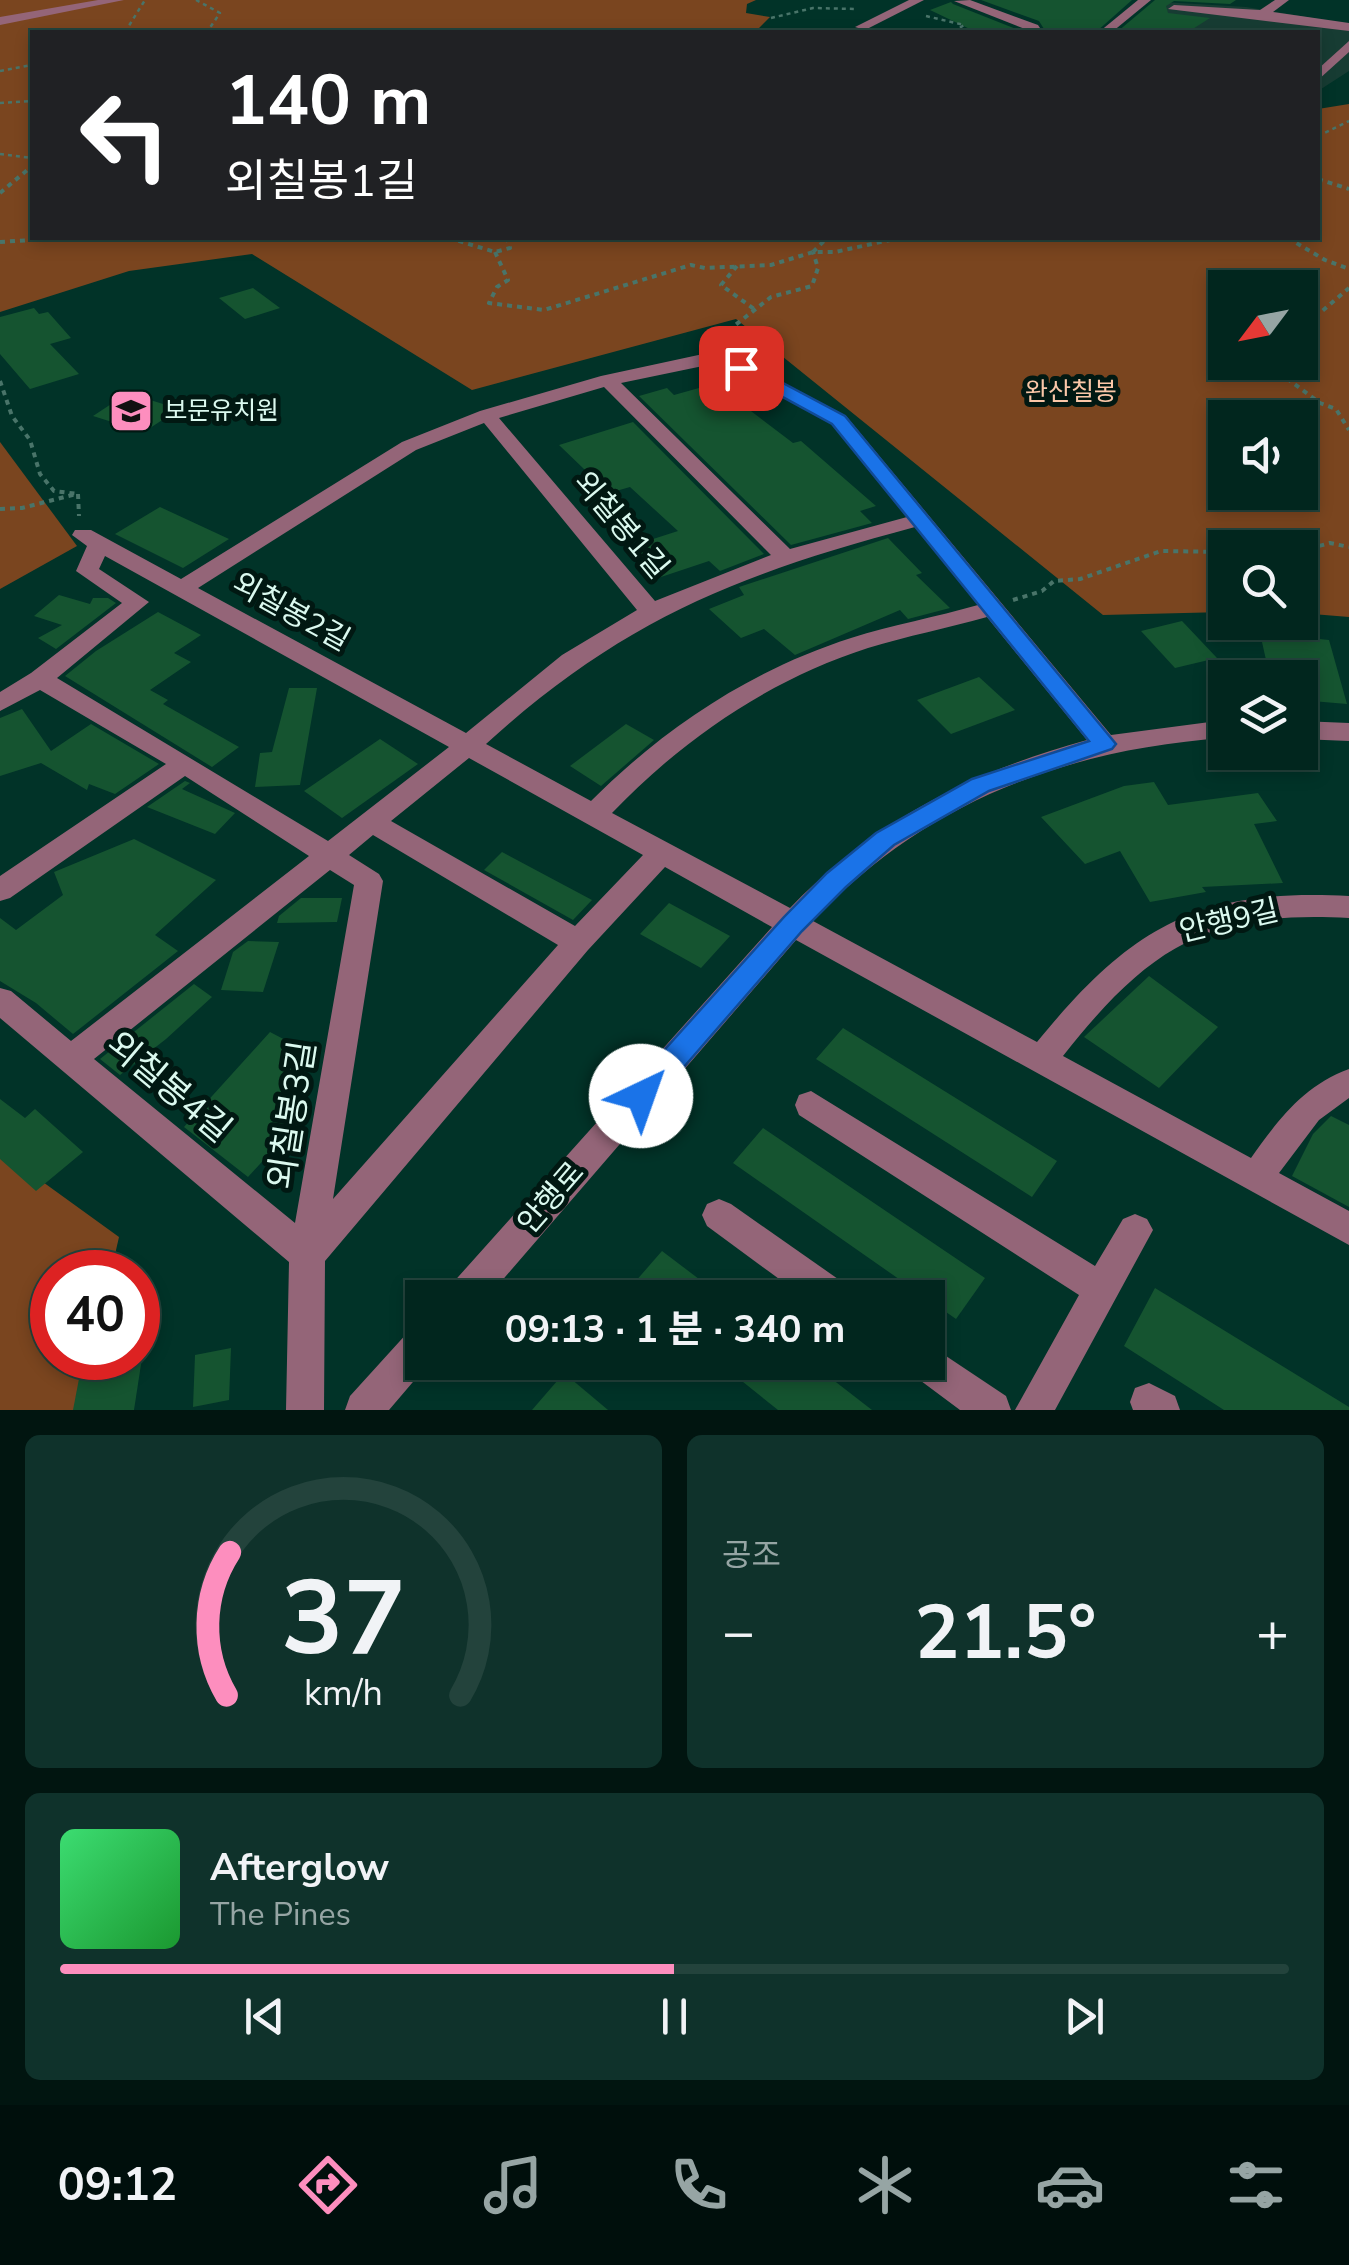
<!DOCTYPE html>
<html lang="ko">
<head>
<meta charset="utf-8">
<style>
  body { margin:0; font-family:"Nunito Sans","Noto Sans KR",sans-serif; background:#0f322b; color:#f1f3f6; height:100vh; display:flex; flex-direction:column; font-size:38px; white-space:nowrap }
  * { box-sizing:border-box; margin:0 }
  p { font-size:32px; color:#96a5a4 }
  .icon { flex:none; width:55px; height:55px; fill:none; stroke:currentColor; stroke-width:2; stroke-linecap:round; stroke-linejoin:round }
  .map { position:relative; height:1410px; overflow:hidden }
  .panel { display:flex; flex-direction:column; gap:25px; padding:25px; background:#011510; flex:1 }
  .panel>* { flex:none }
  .banner { position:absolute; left:30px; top:30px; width:1290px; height:210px; border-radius:0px; box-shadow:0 5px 15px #0003,0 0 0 2px #23433c; background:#202124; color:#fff; overflow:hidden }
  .needle { width:65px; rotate:238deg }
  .fabs { position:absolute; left:1208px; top:270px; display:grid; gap:20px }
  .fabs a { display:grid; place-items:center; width:110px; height:110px; border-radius:0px; background:#01261e; box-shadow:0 5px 15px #0003,0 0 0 2px #23433c; font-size:50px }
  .speed { position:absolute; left:30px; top:1250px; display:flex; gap:20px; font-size:50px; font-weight:700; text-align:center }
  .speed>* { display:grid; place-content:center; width:130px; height:130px; border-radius:50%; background:#01261e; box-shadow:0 5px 15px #0003,0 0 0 2px #23433c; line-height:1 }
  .speed .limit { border:15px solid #d22; background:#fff; color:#111 }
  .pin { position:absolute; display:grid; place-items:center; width:85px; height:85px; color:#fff; margin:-42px; border-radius:20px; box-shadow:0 5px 15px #0006 }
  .me { position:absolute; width:110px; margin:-55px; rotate:42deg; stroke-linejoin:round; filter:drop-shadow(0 0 8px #0008) }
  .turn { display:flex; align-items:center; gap:35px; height:210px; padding:0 30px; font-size:45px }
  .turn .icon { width:130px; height:130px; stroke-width:2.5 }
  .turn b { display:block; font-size:70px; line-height:85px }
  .big { font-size:75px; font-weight:700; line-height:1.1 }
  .panel .tile { flex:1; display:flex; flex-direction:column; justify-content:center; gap:15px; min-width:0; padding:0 35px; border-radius:15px; background:#0f322b }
  .panel .dial { align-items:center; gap:0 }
  .dial svg { height:260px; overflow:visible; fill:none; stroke:#23433c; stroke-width:7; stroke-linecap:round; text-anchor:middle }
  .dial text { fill:#f1f3f6; stroke:none }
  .song { display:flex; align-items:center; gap:30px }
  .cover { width:120px; height:120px; border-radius:15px; background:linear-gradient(135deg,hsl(140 70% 55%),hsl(130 70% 35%)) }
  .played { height:10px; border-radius:5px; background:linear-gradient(90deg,#fd8ebe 50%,#23433c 50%) }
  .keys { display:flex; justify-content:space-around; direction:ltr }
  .heat { display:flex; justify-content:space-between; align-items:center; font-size:55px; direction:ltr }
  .panel .tiles { flex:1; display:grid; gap:25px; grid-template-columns:1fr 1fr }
  .tile:last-child { grid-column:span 2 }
  .trip { position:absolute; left:405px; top:1280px; width:540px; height:100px; border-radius:0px; background:#01261e; box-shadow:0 5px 15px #0003,0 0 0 2px #23433c; font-weight:700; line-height:100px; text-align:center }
  .dock { display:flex; height:160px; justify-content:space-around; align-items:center; background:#000f0c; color:#96a5a4 }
  .dock .icon { width:70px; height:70px }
  .dock .on { color:#fd8ebe }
  .dock b { font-size:45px; color:#f1f3f6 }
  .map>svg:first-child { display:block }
</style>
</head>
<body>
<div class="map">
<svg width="1349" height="1410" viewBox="0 0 1349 1410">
  <rect width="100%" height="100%" fill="#013328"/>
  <path fill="#173c33" d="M1163 2 1246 7 1349 24V71L1318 91V32H1125Z"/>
  <g fill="#7a451f" fill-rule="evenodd">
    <path d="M0 0H756L747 4 746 13 770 17 755 32H32V238H1318V109L1349 104V617L1300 613V548H1225V612L1103 615 736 319 472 390 252 254 129 271 0 312ZM1225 288H1300V362H1225ZM1225 418H1300V492H1225Z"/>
    <path d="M0 442 77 546 0 589Z"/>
    <path d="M0 1151 119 1237 111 1272H52V1358H93L83 1410H0Z"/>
  </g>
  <g fill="#155430">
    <path d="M981 0H1132L1096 32H1038L1044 29 1039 21Z"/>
    <path d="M1155 0H1236L1230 4 1174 1 1166 6 1168 13 1210 18 1188 32H1117Z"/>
    <path d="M951 2 953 4 1024 32H976L930 10Z"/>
    <path d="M253 288 280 308 245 319 219 298Z"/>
    <path d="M34 308 39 314 48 312 71 338 50 344 79 374 30 389 0 354V317Z"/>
    <path d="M731 379 760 404 747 408 793 443 801 441 876 506 860 511 872 523 791 545 639 396 667 388 674 395Z"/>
    <path d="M128 393 179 409 144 432 93 416Z"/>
    <path d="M633 422 764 554 720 571 709 561 655 579 625 548 678 531 630 487 609 493 559 445Z"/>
    <path d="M160 507 229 539 183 568 115 534Z"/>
    <path d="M888 538 922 573 916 575 950 608 908 619 900 610 795 655 764 629 741 638 709 609 744 595 739 587Z"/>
    <path d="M59 595 90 604 93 598H108L116 603 56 649 38 638 62 625 34 616Z"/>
    <path d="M158 612 201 635 174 653 191 662 150 690 168 700 163 704 239 747 212 767 65 676 96 651Z"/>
    <path d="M1182 621 1217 658 1175 668 1141 631Z"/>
    <path d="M1260 633 1329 640 1347 704 1300 700V678H1270Z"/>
    <path d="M979 677 1015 710 951 734 917 700Z"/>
    <path d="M289 688H317L300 785 255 787 260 753 272 752Z"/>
    <path d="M22 709 51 751 91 724 159 764 115 794 89 784 87 790 41 763 0 776V718Z"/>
    <path d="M626 724 654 740 601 786 570 766Z"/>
    <path d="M380 739 418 764 342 818 304 791Z"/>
    <path d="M185 781 190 783 182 789 235 813 215 834 147 807Z"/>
    <path d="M1154 782 1168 805 1258 793 1277 821 1254 824 1283 883 1202 887 1206 892 1150 902 1120 851 1085 864 1041 817 1124 786Z"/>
    <path d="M134 839 216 880 155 935 178 951 73 1034 36 1003 0 981V918L16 930 63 895 54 872Z"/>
    <path d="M502 852 592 900 573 920 484 870Z"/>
    <path d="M301 898H342L337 922 277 923 279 916Z"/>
    <path d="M669 903 730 936 701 968 640 934Z"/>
    <path d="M248 941 279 942 263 992 221 990 233 952Z"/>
    <path d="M1149 976 1218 1027 1159 1088 1084 1037Z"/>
    <path d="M194 984 212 997 166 1039 120 1075 100 1059Z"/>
    <path d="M843 1028 1057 1161 1032 1197 816 1059Z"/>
    <path d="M270 1032 318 1057 276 1103 302 1118 248 1177 184 1127Z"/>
    <path d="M0 1099 25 1118 35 1109 83 1152 36 1191 0 1159Z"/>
    <path d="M1331 1116 1349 1125V1207L1292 1176 1313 1134Z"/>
    <path d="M763 1128 985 1278 956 1319 733 1163Z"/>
    <path d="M662 1251 724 1298H621Z"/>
    <path d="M1155 1288 1349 1407V1410H1224L1124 1346Z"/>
    <path d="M231 1348 229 1400 193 1407 195 1355Z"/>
    <path d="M83 1358H142L134 1410H73Z"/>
    <path d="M718 1362H810L872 1410H778Z"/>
    <path d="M564 1373 608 1410H532Z"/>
  </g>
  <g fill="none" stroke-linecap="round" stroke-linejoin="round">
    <g stroke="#497469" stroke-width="2.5" stroke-dasharray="4 4" stroke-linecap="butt">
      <path d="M196 0 220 13 207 32"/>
      <path d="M926 16 964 25 954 32"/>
      <path d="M771 18 813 8 856 9"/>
      <path d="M110 32 126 31"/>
      <path d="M125 32 145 0"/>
      <path d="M0 71 32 65"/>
      <path d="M0 103 32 101"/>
      <path d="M1318 136 1349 121"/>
      <path d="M0 154 32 158"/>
    </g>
    <g stroke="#497469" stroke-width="4" stroke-dasharray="5 5" stroke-linecap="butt">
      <path d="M1318 179 1349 189"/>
      <path d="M0 193 32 166"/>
      <path d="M449 238 495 252 510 248 507 238"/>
      <path d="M1288 238 1325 260 1349 269"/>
      <path d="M0 242 62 238"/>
      <path d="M495 252 508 280 497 287 489 303 544 310 691 265 705 268 771 265 813 252H835L899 238"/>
      <path d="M813 252 827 238"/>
      <path d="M737 266 721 285 754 309"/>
      <path d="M1300 330 1349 288"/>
      <path d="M703 341 706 334 729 330 771 297 812 286 818 268 813 252"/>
      <path d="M1294 362 1297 365 1281 374 1320 403 1336 409 1349 430"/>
      <path d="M0 381 12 416 30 440 40 474 54 491 78 494"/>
      <path d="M78 494 79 516"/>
      <path d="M0 509 22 508 76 494"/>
      <path d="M1300 551 1330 543 1349 547"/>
      <path d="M1013 600 1042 591 1054 581 1080 579 1161 551 1225 552"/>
    </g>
    <g fill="#946578" fill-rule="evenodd">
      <path d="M98 0H124L0 25V17Z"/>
      <path d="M909 0H924L865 30 855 27Z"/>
      <path d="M970 0 1038 25 1040 28 1030 31 954 1Z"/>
      <path d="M1138 0H1151L1112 32H1099Z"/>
      <path d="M1275 0H1289L1273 12 1349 23V31L1168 9 1174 5 1260 10Z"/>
      <path d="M1349 41V52L1318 80V69Z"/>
      <path d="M703 354 748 364 846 416 1111 735 1225 720V738C1066 749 923 803 813 921L1037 1042C1131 927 1197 888 1349 896V918C1207 910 1149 947 1063 1056L1251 1158C1279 1119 1303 1086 1349 1069V1098L1319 1120 1279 1173 1349 1211V1245L796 940 487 1298H445L450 1286 772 927 665 867 588 950 325 1261 324 1410H286L289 1262 0 1018V988L11 991 71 1041 309 856 185 776 10 898 0 901V876L166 764 40 690 0 711V692L31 673 122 603 76 571 87 546 72 535 75 530H91L181 579 402 442 480 411 601 376ZM703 366 735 372 832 424 907 517 790 549 621 383ZM604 387 771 555 655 601 499 418ZM484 423 637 610 562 655 466 733 198 588 416 450ZM915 527 978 605C936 617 892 625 851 638 751 670 665 727 591 801L486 744C623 619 739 574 915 527ZM105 556 449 747 328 841 57 678 149 602 99 569ZM987 617 1087 740C971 772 874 821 790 908L612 813C684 738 769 680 868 648 907 636 948 628 987 617ZM469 758 643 855 575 926 391 821ZM373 835 558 945 333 1199 383 881 379 874 349 855ZM330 870 354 885 295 1223 94 1059Z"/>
      <path d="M1300 721 1349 723V741L1300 739Z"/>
      <path d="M811 1091 1095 1266 1123 1219 1135 1214 1147 1219 1153 1230 1147 1241 1055 1410H1015L1079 1295 799 1115 795 1105 799 1095Z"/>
      <path d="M719 1199 731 1204 848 1286 853 1298H805L707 1226 702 1215 707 1204Z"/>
      <path d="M422 1326V1362H430L389 1410H345L350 1396 409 1331Z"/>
      <path d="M928 1344 1006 1396 1011 1410H960L913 1375 907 1362H928Z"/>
      <path d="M1149 1383 1175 1396 1180 1410H1133L1130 1402 1135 1388Z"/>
    </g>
  </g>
  <path fill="#1a73e8" stroke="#114b97" stroke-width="2.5" d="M735 364H747L845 416 1116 744 1112 749 989 791 894 845 846 887 802 931 651 1105 641 1109 630 1105 626 1096 630 1088 784 917 827 873 876 833 972 779 1089 741 832 424 735 371Z"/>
  <defs>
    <symbol id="school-square" viewBox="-11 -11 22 22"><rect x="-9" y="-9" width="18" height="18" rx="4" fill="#fd8ebe" stroke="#011812"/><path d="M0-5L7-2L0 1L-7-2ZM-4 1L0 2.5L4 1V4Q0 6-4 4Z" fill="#111"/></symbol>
  </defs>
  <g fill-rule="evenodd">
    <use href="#school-square" x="106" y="386" width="50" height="50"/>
  </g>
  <g text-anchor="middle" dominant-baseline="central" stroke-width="10" stroke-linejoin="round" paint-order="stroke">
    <g font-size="25" fill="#fac7a8" stroke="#011812">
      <text x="1071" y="392">완산칠봉</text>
    </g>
    <g font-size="25" fill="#dbf9ef" stroke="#011812" text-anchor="start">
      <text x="164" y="411">보문유치원</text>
    </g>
    <g font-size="30" fill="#dbf9ef" stroke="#011812">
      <text transform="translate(621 525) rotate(50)">외칠봉1길</text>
      <text transform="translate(291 612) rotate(29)">외칠봉2길</text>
      <text transform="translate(1229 921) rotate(-13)">안행9길</text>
      <text transform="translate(551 1198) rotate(-49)">안행로</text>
    </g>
    <g font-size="35" fill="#dbf9ef" stroke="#011812">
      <text transform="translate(169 1087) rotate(40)">외칠봉4길</text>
      <text transform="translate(292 1115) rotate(-81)">외칠봉3길</text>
    </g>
  </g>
</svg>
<div class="fabs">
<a><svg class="needle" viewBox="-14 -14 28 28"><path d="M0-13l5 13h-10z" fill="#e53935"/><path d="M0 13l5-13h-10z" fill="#96a5a4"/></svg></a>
<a><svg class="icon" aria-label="sound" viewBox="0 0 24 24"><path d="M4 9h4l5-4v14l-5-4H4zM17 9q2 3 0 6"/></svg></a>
<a><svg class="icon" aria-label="search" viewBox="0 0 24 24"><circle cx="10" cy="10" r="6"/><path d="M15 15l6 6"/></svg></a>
<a><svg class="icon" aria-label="layers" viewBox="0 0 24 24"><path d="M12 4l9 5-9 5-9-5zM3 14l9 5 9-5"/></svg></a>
</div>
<div class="speed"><div class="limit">40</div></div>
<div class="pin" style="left:741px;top:368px;background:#d93025"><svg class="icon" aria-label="arrive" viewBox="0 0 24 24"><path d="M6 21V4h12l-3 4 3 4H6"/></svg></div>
<svg class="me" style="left:641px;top:1096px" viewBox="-20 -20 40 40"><circle r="19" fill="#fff"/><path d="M0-13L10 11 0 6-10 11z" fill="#1a73e8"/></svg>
<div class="trip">09:13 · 1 분 · 340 m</div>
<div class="banner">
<div class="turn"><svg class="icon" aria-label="left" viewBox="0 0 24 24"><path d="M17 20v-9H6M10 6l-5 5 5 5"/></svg><div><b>140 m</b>외칠봉1길</div></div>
</div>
</div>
<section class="panel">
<div class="tiles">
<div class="tile dial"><svg viewBox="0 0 100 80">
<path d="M14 69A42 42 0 1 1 86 69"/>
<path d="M14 69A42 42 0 0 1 15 25" stroke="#fd8ebe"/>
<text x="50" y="56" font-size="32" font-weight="700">37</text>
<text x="50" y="72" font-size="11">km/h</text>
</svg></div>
<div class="tile"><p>공조</p>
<div class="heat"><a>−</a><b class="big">21.5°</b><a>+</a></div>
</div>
<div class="tile">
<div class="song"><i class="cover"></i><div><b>Afterglow</b><p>The Pines</p></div></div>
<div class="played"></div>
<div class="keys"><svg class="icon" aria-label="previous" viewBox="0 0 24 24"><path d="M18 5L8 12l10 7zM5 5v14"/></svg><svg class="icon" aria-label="pause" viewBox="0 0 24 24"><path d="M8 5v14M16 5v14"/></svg><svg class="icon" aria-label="next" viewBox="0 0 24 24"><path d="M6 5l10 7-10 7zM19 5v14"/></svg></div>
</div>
</div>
</section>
<nav class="dock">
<b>09:12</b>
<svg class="icon on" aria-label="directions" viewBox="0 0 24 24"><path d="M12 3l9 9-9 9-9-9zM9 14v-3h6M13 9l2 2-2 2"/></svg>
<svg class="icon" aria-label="music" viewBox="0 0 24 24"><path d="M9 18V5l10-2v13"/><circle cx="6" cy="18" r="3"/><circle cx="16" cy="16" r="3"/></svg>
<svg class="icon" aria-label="phone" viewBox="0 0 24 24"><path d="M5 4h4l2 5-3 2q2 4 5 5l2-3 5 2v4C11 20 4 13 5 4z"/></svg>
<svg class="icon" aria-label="climate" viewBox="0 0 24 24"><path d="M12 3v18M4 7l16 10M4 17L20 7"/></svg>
<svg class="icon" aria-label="car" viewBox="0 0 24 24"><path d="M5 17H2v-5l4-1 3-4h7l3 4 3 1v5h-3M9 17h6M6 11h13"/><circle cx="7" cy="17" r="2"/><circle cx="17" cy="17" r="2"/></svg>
<svg class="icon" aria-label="filters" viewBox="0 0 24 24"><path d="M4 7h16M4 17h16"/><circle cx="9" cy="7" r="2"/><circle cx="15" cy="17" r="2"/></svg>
</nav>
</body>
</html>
